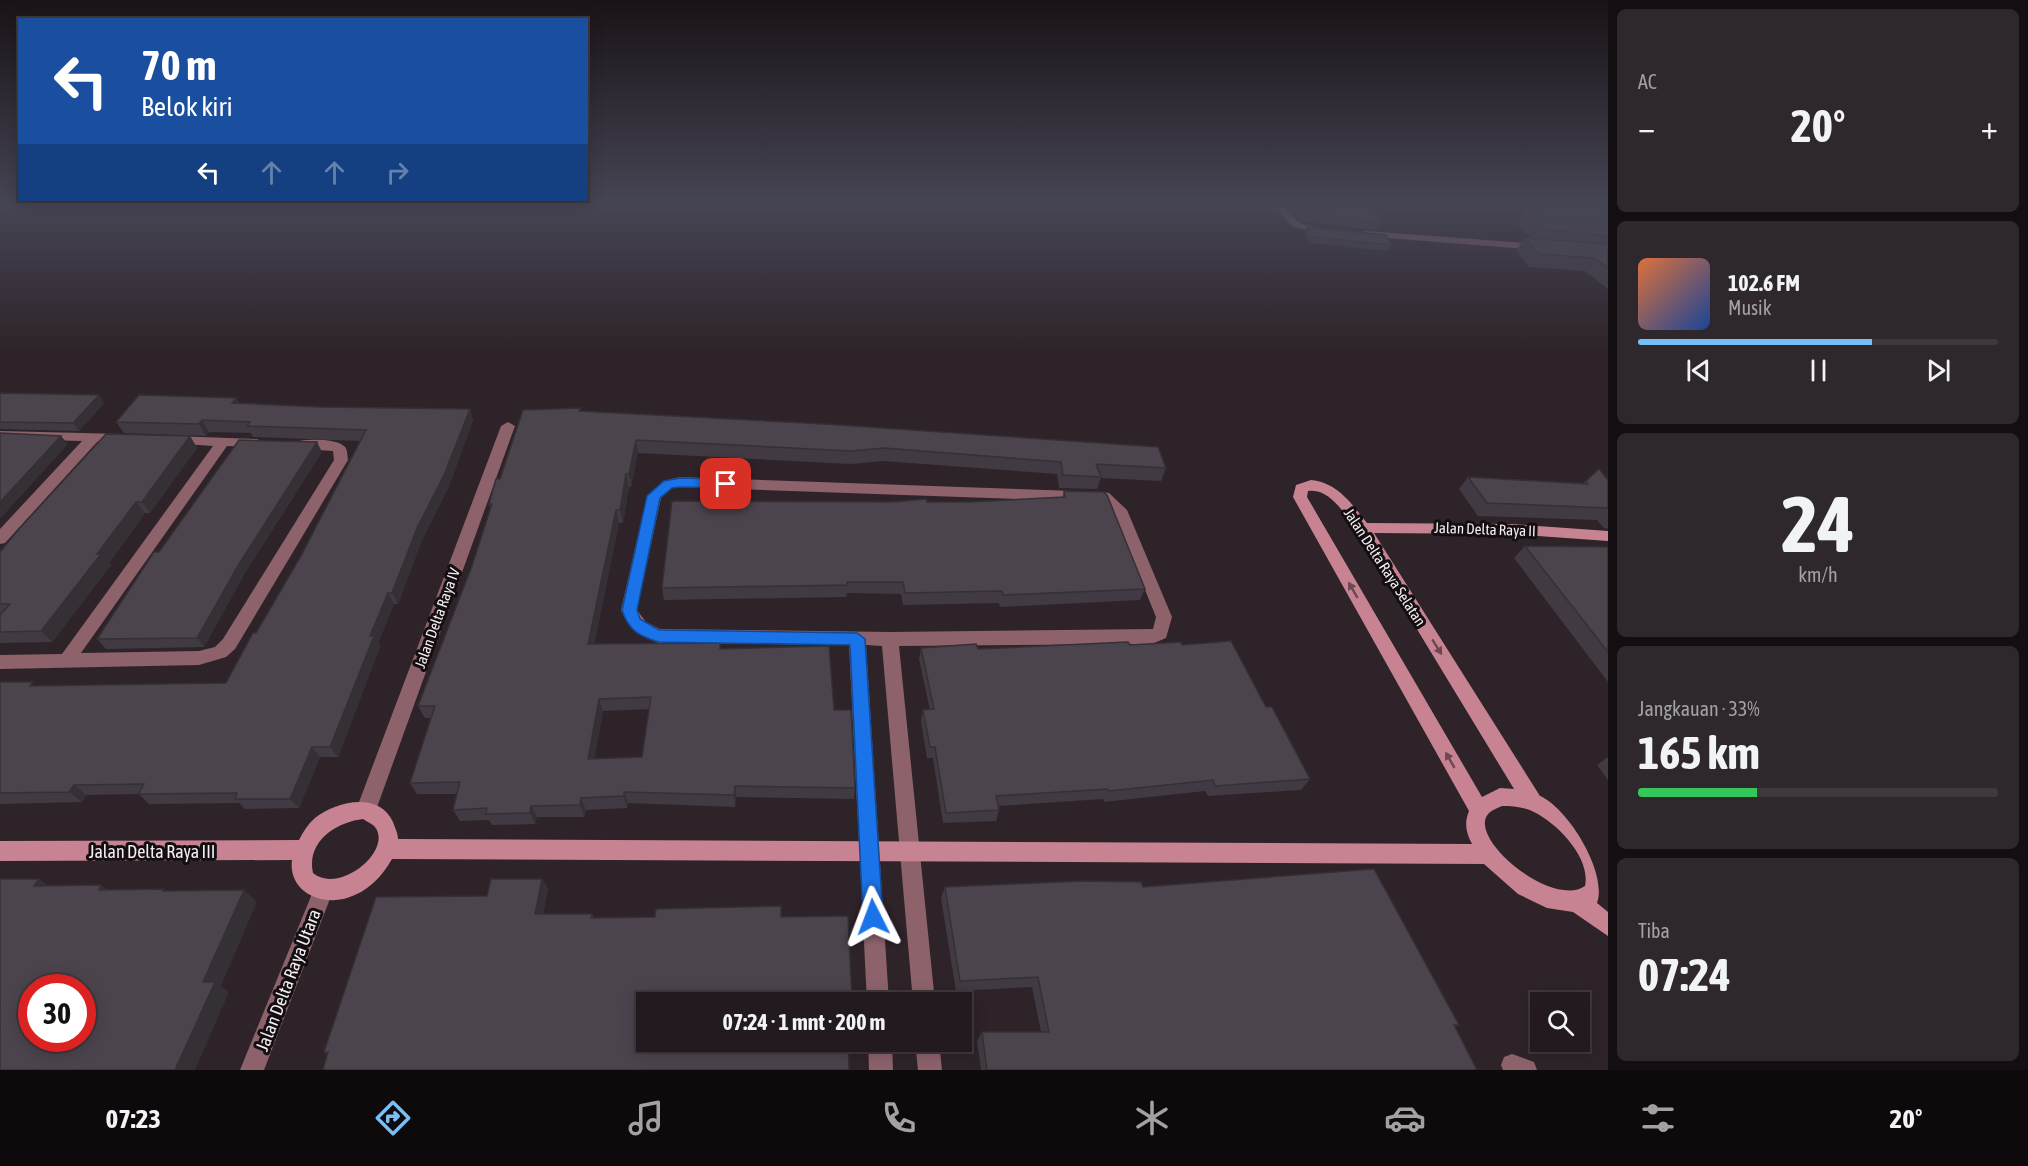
<!DOCTYPE html>
<html lang="id">
<head>
<meta charset="utf-8">
<style>
  body { margin:0; font-family:"Asap Condensed",sans-serif; background:#2e272c; color:#f1f3f6; height:100vh; display:flex; flex-direction:column; font-size:22px; white-space:nowrap }
  * { box-sizing:border-box; margin:0 }
  p { font-size:20px; color:#a2a1a4 }
  .icon { flex:none; width:33px; height:33px; fill:none; stroke:currentColor; stroke-width:2; stroke-linecap:round; stroke-linejoin:round }
  .map { position:relative; flex:1; overflow:hidden }
  .sheet { display:flex; flex-direction:column; gap:9px; padding:9px; background:#130e11; width:420px }
  .sheet>* { flex:none }
  .hud { position:absolute; left:18px; top:18px; width:570px; height:183px; border-radius:0px; box-shadow:0 3px 15px #0003,0 0 0 2px #3f383d; background:#1a4fa0; color:#fff; overflow:hidden }
  .controls { position:absolute; left:1530px; top:992px; display:grid; gap:12px }
  .controls a { display:grid; place-items:center; width:60px; height:60px; border-radius:0px; background:#221a1f; box-shadow:0 3px 15px #0003,0 0 0 2px #3f383d; font-size:30px }
  .speed { position:absolute; left:18px; top:974px; display:flex; gap:12px; font-size:30px; font-weight:700; text-align:center }
  .speed>* { display:grid; place-content:center; width:78px; height:78px; border-radius:50%; background:#221a1f; box-shadow:0 3px 15px #0003,0 0 0 2px #3f383d; line-height:1 }
  .speed .limit { border:9px solid #d22; background:#fff; color:#111 }
  .pin { position:absolute; display:grid; place-items:center; width:51px; height:51px; color:#fff; margin:-26px; border-radius:12px; box-shadow:0 3px 9px #0006 }
  .me { position:absolute; width:66px; margin:-33px; rotate:357deg; stroke-linejoin:round; filter:drop-shadow(0 0 4px #0008) }
  .turn { display:flex; align-items:center; gap:21px; height:126px; padding:0 24px; font-size:27px }
  .turn .icon { width:78px; height:78px; stroke-width:2.5 }
  .turn b { display:block; font-size:42px; line-height:51px }
  .lanes { display:flex; align-items:center; height:57px; padding:0 24px; background:#0003; justify-content:center; gap:30px; direction:ltr }
  .lanes .off { opacity:.35 }
  .big { font-size:45px; font-weight:700; line-height:1.1 }
  .sheet .card { flex:1; display:flex; flex-direction:column; justify-content:center; gap:9px; min-width:0; padding:0 21px; border-radius:9px; background:#2e272c }
  .sheet .dial { align-items:center; gap:0 }
  .dial b { font-size:78px; line-height:1 }
  .song { display:flex; align-items:center; gap:18px }
  .cover { width:72px; height:72px; border-radius:9px; background:linear-gradient(135deg,hsl(20 70% 55%),hsl(220 70% 35%)) }
  .played { height:6px; border-radius:3px; background:linear-gradient(90deg,#76c0f7 65%,#3f383d 65%) }
  .keys { display:flex; justify-content:space-around; direction:ltr }
  .heat { display:flex; justify-content:space-between; align-items:center; font-size:33px; direction:ltr }
  .charge { height:9px; border-radius:4px; background:linear-gradient(90deg,#34c759 33%,#3f383d 0) }
  .trip { position:absolute; left:636px; top:992px; width:336px; height:60px; border-radius:0px; background:#221a1f; box-shadow:0 3px 15px #0003,0 0 0 2px #3f383d; font-weight:700; line-height:60px; text-align:center }
  .dock { display:flex; height:96px; justify-content:space-around; align-items:center; background:#0e0a0c; color:#a2a1a4 }
  .dock .icon { width:42px; height:42px }
  .dock .on { color:#76c0f7 }
  .dock b { font-size:27px; color:#f1f3f6 }
  main { display:flex; flex:1; min-height:0 }
  .map>svg:first-child { display:block }
</style>
</head>
<body>
<main>
<div class="map">
<svg width="1608" height="1070" viewBox="0 0 1608 1070">
  <rect width="100%" height="100%" fill="#2e2329"/>
  <g fill="none" stroke-linecap="round" stroke-linejoin="round">
    <path fill="#8d626b" fill-rule="evenodd" d="M1512 1054 1534 1062 1537 1070H1503L1501 1065 1504 1057Z"/>
    <g fill="#8d626b" fill-rule="evenodd">
      <path d="M1271 203H1281L1299 223 1332 231 1327 234 1293 227Z"/>
      <path d="M1366 231 1539 244 1544 247 1539 250 1362 236V232Z"/>
      <path d="M508 422 515 426 376 810 373 816 366 819 359 816 356 810 501 426Z"/>
      <path d="M0 431 122 434 129 438 122 442H97L5 543 0 544V529L82 441 0 439Z"/>
      <path d="M173 436 257 439 264 443 257 447 227 446 81 653 199 651 215 647 223 639 334 460 333 451 299 449 292 445 294 442C305 439 335 438 344 446 348 449 347 455 348 460L235 649 226 657 199 665 0 669V655L62 654 213 446 168 443 166 440 168 437Z"/>
      <path d="M680 477 1104 492 1109 493 1127 510 1172 617 1166 638 1152 644 899 646 935 1002H913L882 646 866 645 889 1002H867L849 645 659 643C640 636 629 629 621 610L647 496 663 481ZM680 487 1101 502 1114 513 1156 617 1153 629 890 632 660 629 646 622 637 610 661 498 672 488Z"/>
      <path d="M323 881 330 884 333 891 264 1070H240L316 884Z"/>
      <path d="M868 1041H892L893 1070H869Z"/>
      <path d="M915 1041H939L942 1070H918Z"/>
    </g>
    <path fill="#c78392" fill-rule="evenodd" d="M1311 480C1338 483 1351 503 1367 523L1511 524 1608 531V541L1511 534 1374 533 1540 796C1568 808 1608 873 1597 903L1608 912V936L1573 912 1547 908 1518 894 1484 864 392 859C382 877 367 892 347 898 320 906 288 891 292 860L0 861V841L299 840C303 832 308 824 315 818 336 801 379 791 393 822 395 828 398 833 398 839L1472 844C1466 833 1464 823 1469 811L1293 497 1296 485ZM1308 491C1330 487 1346 516 1358 532L1514 789 1500 788 1482 797 1307 497ZM1502 806C1513 806 1524 807 1534 812 1558 824 1591 858 1585 886 1552 909 1465 837 1489 813 1492 810 1498 808 1502 806ZM363 819C367 822 373 824 375 827 393 850 340 895 313 873 306 841 337 822 363 819Z"/>
  </g>
  <g fill="#413a42" fill-rule="evenodd">
    <path d="M1294 203H1351L1381 222 1378 230 1300 221 1293 204Z"/>
    <path d="M1518 203H1608V289L1585 271 1529 267 1516 251 1524 238H1531L1518 224 1525 212Z"/>
    <path d="M1307 227 1391 245 1388 251 1309 243 1305 232Z"/>
    <path d="M0 393 104 403 79 431 0 429Z"/>
    <path d="M236 398 239 403 320 407 470 409 473 420 449 486 422 540 398 604H394L378 643 380 647 338 757H320L299 808 245 809 239 803 149 804 139 794 86 795 82 802 0 804V682L38 686 226 683 301 556 360 441 253 437 251 433 209 432 206 436 124 433 116 422Z"/>
    <path d="M580 408 581 411 1166 468 1161 481 1101 478 1097 489 1059 488 1057 474 883 461 851 464 638 453 631 487H629L623 523H619L594 644 720 649 834 710 855 788 854 799 736 797 735 807 628 803 627 808 586 810 584 817H537L535 824 492 825 489 820 460 821 453 810 457 794H417L410 783 431 718H425L418 706 472 566 491 509 489 504 500 479ZM650 709 642 757 594 759 603 711Z"/>
    <path d="M190 436 197 448 150 513H145L109 563 111 565 52 642 0 643V552Z"/>
    <path d="M322 452 245 573 204 647 106 649 97 639 159 552Z"/>
    <path d="M1468 477 1583 483 1586 481 1608 480V529L1604 528 1597 520 1478 516 1459 489Z"/>
    <path d="M1064 491 1145 589 1140 600 1000 607 999 603 903 605 901 594 847 593 846 597 664 600 662 588 927 502H971L1062 498Z"/>
    <path d="M1525 546 1608 547V682L1514 558Z"/>
    <path d="M1130 645H1182L1266 707 1310 779 1301 790 1208 796 1205 791 1104 802 1103 799 998 806 999 810 996 821 943 823 933 758H927L921 721 923 710H930L919 659 921 648 978 649Z"/>
    <path d="M1608 757V780L1597 765Z"/>
    <path d="M542 879 548 889 543 914H592L594 918 848 916 798 999 716 1000 714 1044H799V1041H854L853 1047 328 1055 324 1052 487 896Z"/>
    <path d="M945 887H1143L1459 1025 1455 1027 1477 1070H981L977 1041 982 1032H1041L1032 987 956 991 941 898Z"/>
  </g>
  <g fill="#353036">
    <path d="M99 395 104 403 79 431 73 423Z"/>
    <path d="M236 398 243 409 232 403Z"/>
    <path d="M470 409 473 420 449 486 422 540 398 604 392 593 417 528Z"/>
    <path d="M202 420 209 432 206 436 199 424Z"/>
    <path d="M61 436 68 444 0 519V502Z"/>
    <path d="M190 436 197 448 150 513 142 502Z"/>
    <path d="M636 440 638 453 631 487 629 474Z"/>
    <path d="M317 442 322 452 245 573 204 647 197 638 239 564Z"/>
    <path d="M626 474 629 487 623 523 620 510Z"/>
    <path d="M136 502 145 513 109 563 111 565 52 642 41 631 97 554Z"/>
    <path d="M616 510 619 523 592 657 588 644Z"/>
    <path d="M388 593 394 604 378 643 380 647 338 757 330 747 370 636Z"/>
    <path d="M599 699 603 711 592 771 588 759Z"/>
    <path d="M312 747 320 757 299 808 290 799Z"/>
    <path d="M74 785 86 795 82 802 69 792Z"/>
    <path d="M735 786 736 797 735 807 734 795Z"/>
    <path d="M624 792 628 803 627 808 624 796Z"/>
    <path d="M581 798 586 810 584 817 580 805Z"/>
    <path d="M531 806 537 817 535 824 530 813Z"/>
    <path d="M39 879 56 891 34 886Z"/>
    <path d="M542 879 548 889 541 924 535 914Z"/>
    <path d="M101 885 118 897 99 890Z"/>
    <path d="M244 890 257 902 221 986 229 992 195 1070H175L203 982Z"/>
  </g>
  <g fill="#4c444d" stroke="#353036" stroke-width="1.5" fill-rule="evenodd">
    <path d="M1299 203H1351L1373 206 1381 222 1303 213Z"/>
    <path d="M1536 203H1608V236L1542 229 1526 211 1543 212Z"/>
    <path d="M1307 227 1386 235 1391 245 1312 237Z"/>
    <path d="M1524 238 1608 244V268L1594 258 1538 254Z"/>
    <path d="M0 393 99 395 73 423 0 422Z"/>
    <path d="M139 395 236 398 232 403 320 407 470 409 444 475 417 528 392 593H388L370 636H374L330 747H312L290 799H235L237 793 138 794 144 784 74 785 69 792 0 793V682H33L30 686 226 683 253 633H256L301 556 366 430 247 426 250 422 202 420 199 424 116 422Z"/>
    <path d="M580 408 579 411 824 424 1158 447 1166 468 1096 464 1101 477 1063 475 1061 462 884 448 851 451 636 440 629 474H626L620 510H616L588 644 720 643V649L829 646 834 710H851L855 788 735 786 734 795 624 792V796L581 798 580 805 531 806 530 813 486 814 487 808 453 810 460 782 410 783 435 706H418L472 566 492 504H489L496 479H500L523 410ZM651 697 642 757 588 759 599 699Z"/>
    <path d="M0 433 61 436 0 502Z"/>
    <path d="M106 434 190 436 142 502H136L97 554H101L41 631 0 632V615L10 604H0V552L19 529Z"/>
    <path d="M239 440 317 442 239 564 197 638 97 639 154 552H159Z"/>
    <path d="M1599 469 1608 480V508L1487 503 1468 477 1588 484 1586 481Z"/>
    <path d="M1064 491 1104 492 1107 495 1145 589 1003 595 1002 591 905 593 903 582H847V585L662 588 672 501 892 502 926 499 927 502H971L1065 497Z"/>
    <path d="M1525 546 1608 547V652Z"/>
    <path d="M1231 641 1266 707H1272L1310 779 1215 786 1213 780 1109 791 1108 789 996 796 999 810 946 813 935 747H930L923 710 934 709 921 648 976 644 978 649 1128 642 1130 645 1181 642 1182 645Z"/>
    <path d="M1374 869 1459 1025H1454L1477 1070H987L982 1032H1049L1038 977 960 981 945 887 1085 881 1141 882 1143 887Z"/>
    <path d="M0 879H39L34 886 101 885 99 890 164 889 163 891 244 890 203 982H215L175 1070H0ZM32 987H82V1038H32Z"/>
    <path d="M491 879H542L535 914H592L591 918 655 917 656 909 781 906V917L848 916 852 1002H798V991L714 992 713 1002H646V1041H711V1044H799V1041H848L849 1070H323L328 1052H324L376 897 487 896Z"/>
  </g>
  <defs><path id="oneway-solid" d="M-6-.8H1V-3.2L6.5 0L1 3.2V.8H-6Z" transform="scale(1.5)"/></defs>
  <g fill="#6d4852">
    <use href="#oneway-solid" transform="translate(1353 590) rotate(-120)"/>
    <use href="#oneway-solid" transform="translate(1437 647) rotate(58)"/>
    <use href="#oneway-solid" transform="translate(1450 760) rotate(-120)"/>
  </g>
  <linearGradient id="sky" x2="0" y2="1"><stop stop-color="#191317"/><stop offset="0.58" stop-color="#464554"/><stop offset="1" stop-color="#464554" stop-opacity="0"/></linearGradient>
  <rect width="1608" height="353" fill="url(#sky)"/>
  <path fill="#1a73e8" stroke="#114b97" stroke-width="1.5" d="M680 478 726 479 733 484 726 488 680 487 672 488 660 498 637 610 640 619 659 630 857 633 865 639 883 917 880 924 873 926 866 924 863 917 850 645 659 642C639 636 629 631 622 610L647 496 664 481Z"/>
  <g text-anchor="middle" dominant-baseline="central" stroke-width="6" stroke-linejoin="round" paint-order="stroke">
    <g font-size="15" fill="#f5edf1" stroke="#130e11">
      <text transform="translate(1485 529) rotate(2)">Jalan Delta Raya II</text>
      <text transform="translate(1385 567) rotate(57)">Jalan Delta Raya Selatan</text>
      <text transform="translate(437 618) rotate(-70)">Jalan Delta Raya IV</text>
    </g>
    <g font-size="18" fill="#f5edf1" stroke="#130e11">
      <text x="152" y="851">Jalan Delta Raya III</text>
      <text transform="translate(288 980) rotate(-69)">Jalan Delta Raya Utara</text>
    </g>
  </g>
</svg>
<div class="controls">
<a><svg class="icon" aria-label="search" viewBox="0 0 24 24"><circle cx="10" cy="10" r="6"/><path d="M15 15l6 6"/></svg></a>
</div>
<div class="speed"><div class="limit">30</div></div>
<div class="pin" style="left:726px;top:484px;background:#d93025"><svg class="icon" aria-label="arrive" viewBox="0 0 24 24"><path d="M6 21V4h12l-3 4 3 4H6"/></svg></div>
<svg class="me" style="left:873px;top:917px" viewBox="-20 -20 40 40"><path d="M0-17L14 15 0 8-14 15z" fill="#1a73e8" stroke="#fff" stroke-width="4"/></svg>
<div class="trip">07:24 · 1 mnt · 200 m</div>
<div class="hud">
<div class="turn"><svg class="icon" aria-label="left" viewBox="0 0 24 24"><path d="M17 20v-9H6M10 6l-5 5 5 5"/></svg><div><b>70 m</b>Belok kiri</div></div>
<div class="lanes"><svg class="icon" aria-label="left" viewBox="0 0 24 24"><path d="M17 20v-9H6M10 6l-5 5 5 5"/></svg><svg class="icon off" aria-label="ahead" viewBox="0 0 24 24"><path d="M12 20V5M6 11l6-6 6 6"/></svg><svg class="icon off" aria-label="ahead" viewBox="0 0 24 24"><path d="M12 20V5M6 11l6-6 6 6"/></svg><svg class="icon off" aria-label="right" viewBox="0 0 24 24"><path d="M7 20v-9h11M14 6l5 5-5 5"/></svg></div>
</div>
</div>
<section class="sheet">
<div class="card"><p>AC</p>
<div class="heat"><a>−</a><b class="big">20°</b><a>+</a></div>
</div>
<div class="card">
<div class="song"><i class="cover"></i><div><b>102.6 FM</b><p>Musik</p></div></div>
<div class="played"></div>
<div class="keys"><svg class="icon" aria-label="previous" viewBox="0 0 24 24"><path d="M18 5L8 12l10 7zM5 5v14"/></svg><svg class="icon" aria-label="pause" viewBox="0 0 24 24"><path d="M8 5v14M16 5v14"/></svg><svg class="icon" aria-label="next" viewBox="0 0 24 24"><path d="M6 5l10 7-10 7zM19 5v14"/></svg></div>
</div>
<div class="card dial"><b>24</b><p>km/h</p></div>
<div class="card"><p>Jangkauan · 33%</p><b class="big">165 km</b><div class="charge"></div></div>
<div class="card"><p>Tiba</p><b class="big">07:24</b></div>
</section>
</main>
<nav class="dock">
<b>07:23</b>
<svg class="icon on" aria-label="directions" viewBox="0 0 24 24"><path d="M12 3l9 9-9 9-9-9zM9 14v-3h6M13 9l2 2-2 2"/></svg>
<svg class="icon" aria-label="music" viewBox="0 0 24 24"><path d="M9 18V5l10-2v13"/><circle cx="6" cy="18" r="3"/><circle cx="16" cy="16" r="3"/></svg>
<svg class="icon" aria-label="phone" viewBox="0 0 24 24"><path d="M5 4h4l2 5-3 2q2 4 5 5l2-3 5 2v4C11 20 4 13 5 4z"/></svg>
<svg class="icon" aria-label="climate" viewBox="0 0 24 24"><path d="M12 3v18M4 7l16 10M4 17L20 7"/></svg>
<svg class="icon" aria-label="car" viewBox="0 0 24 24"><path d="M5 17H2v-5l4-1 3-4h7l3 4 3 1v5h-3M9 17h6M6 11h13"/><circle cx="7" cy="17" r="2"/><circle cx="17" cy="17" r="2"/></svg>
<svg class="icon" aria-label="filters" viewBox="0 0 24 24"><path d="M4 7h16M4 17h16"/><circle cx="9" cy="7" r="2"/><circle cx="15" cy="17" r="2"/></svg>
<b>20°</b>
</nav>
</body>
</html>
